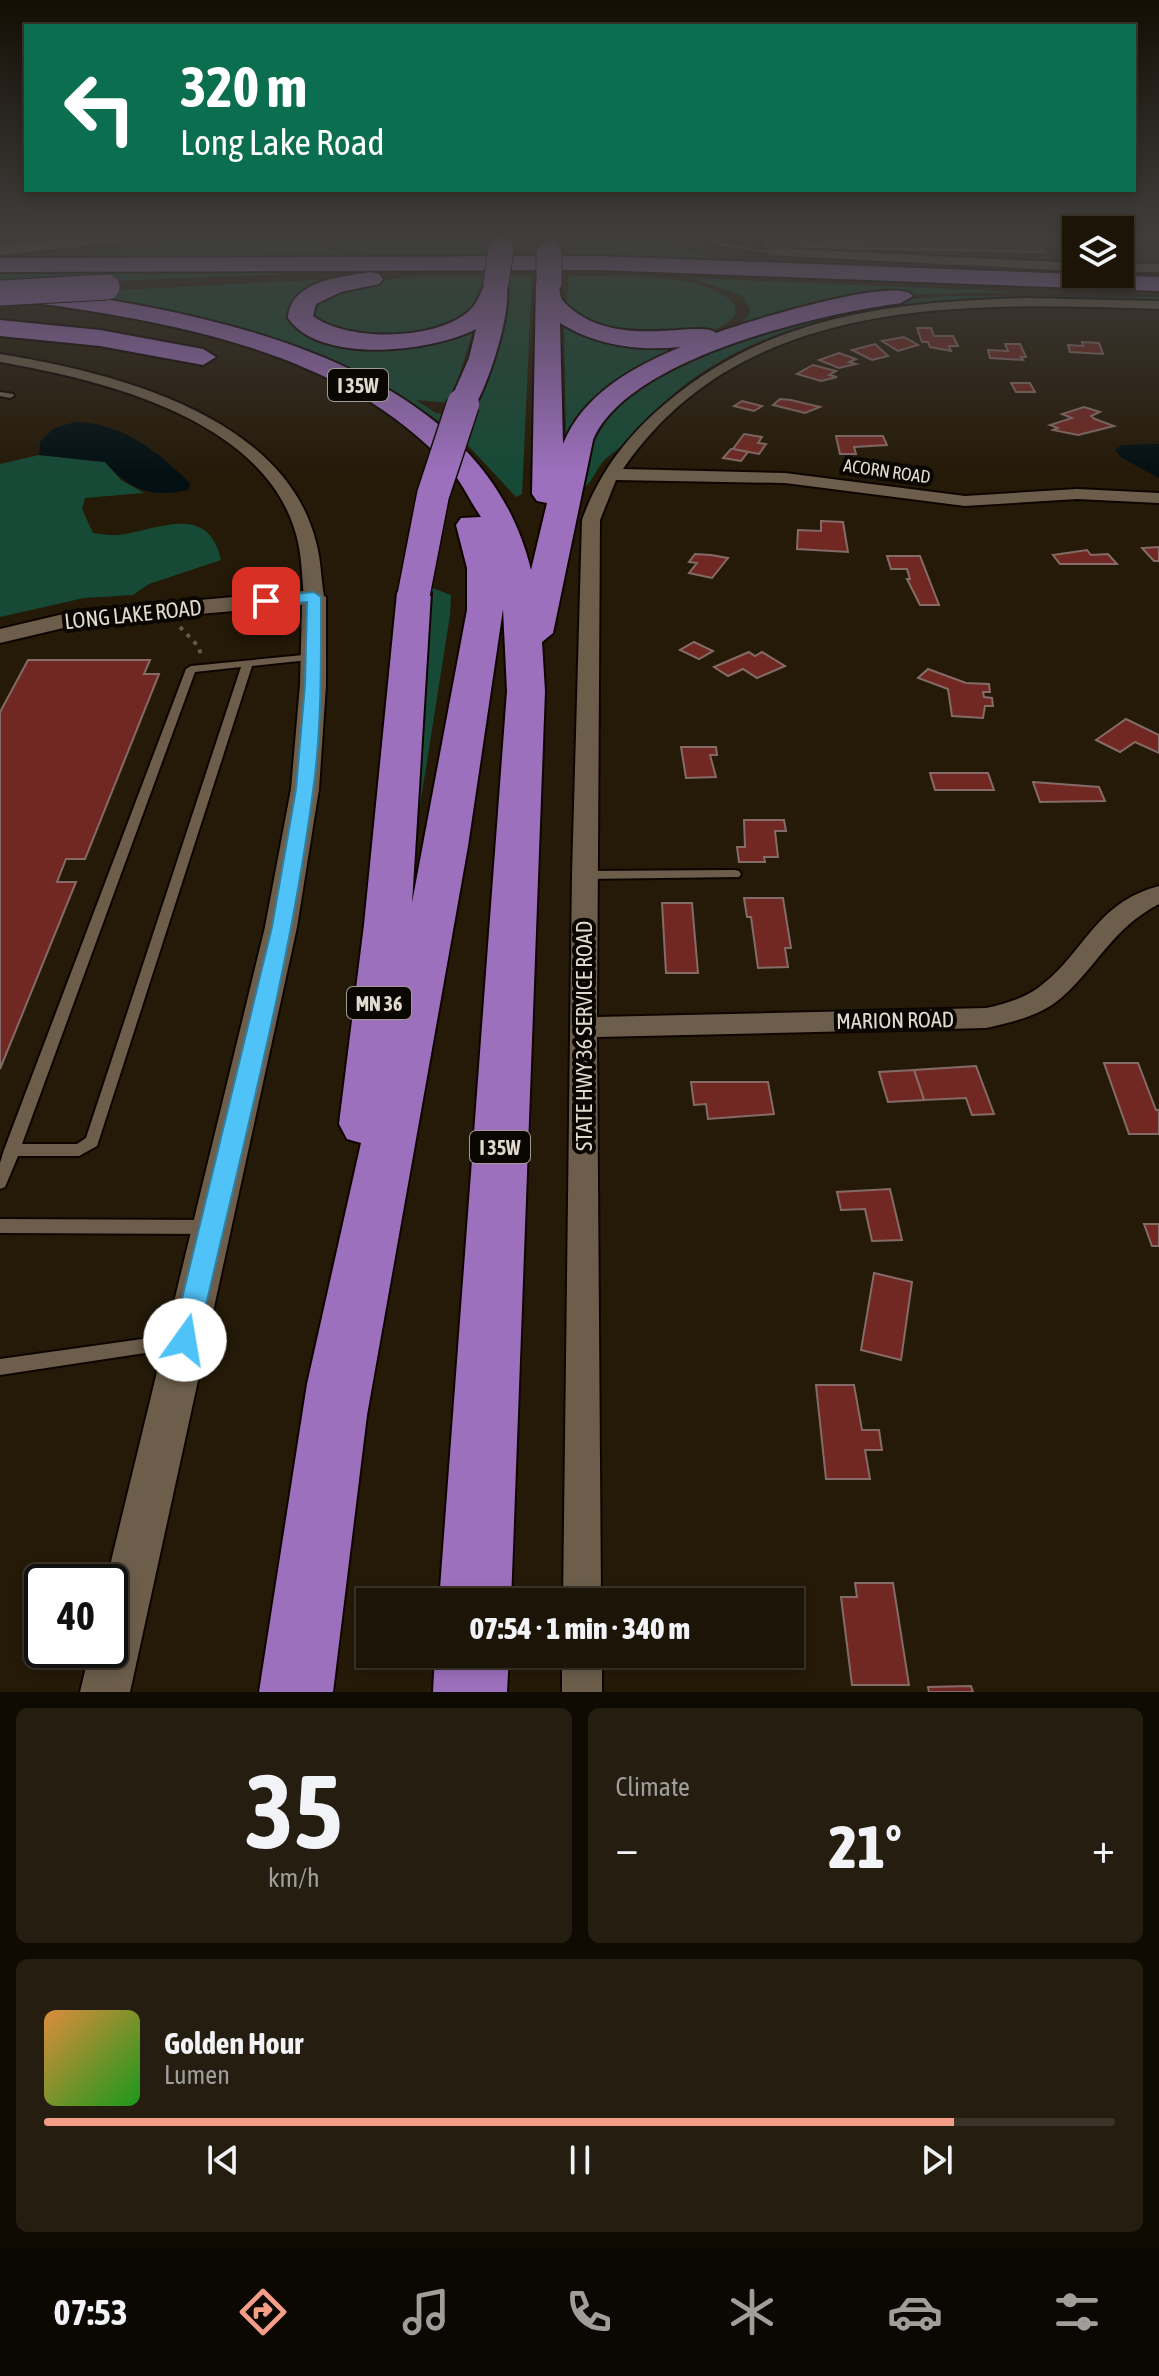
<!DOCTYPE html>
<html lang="en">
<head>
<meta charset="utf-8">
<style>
  body { margin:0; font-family:"Asap Condensed",sans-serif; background:#251d10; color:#f1f3f6; height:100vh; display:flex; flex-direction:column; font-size:30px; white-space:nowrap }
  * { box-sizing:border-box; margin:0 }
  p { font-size:26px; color:#a09e9b }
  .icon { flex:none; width:44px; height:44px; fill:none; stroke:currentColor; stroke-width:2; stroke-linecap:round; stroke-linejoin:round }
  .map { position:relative; height:1692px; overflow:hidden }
  .side { display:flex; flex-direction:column; gap:16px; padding:16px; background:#0f0b03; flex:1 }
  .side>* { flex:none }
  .hud { position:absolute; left:24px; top:24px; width:1112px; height:168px; border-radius:0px; box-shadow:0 4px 12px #0003,0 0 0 2px #3a3328; background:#0b6e4f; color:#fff; overflow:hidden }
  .controls { position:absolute; left:1062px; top:216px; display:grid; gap:16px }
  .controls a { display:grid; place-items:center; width:72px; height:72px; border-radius:0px; background:#1c1406; box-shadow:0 4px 12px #0003,0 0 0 2px #3a3328; font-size:40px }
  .speed { position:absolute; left:24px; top:1564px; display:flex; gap:16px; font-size:40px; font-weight:700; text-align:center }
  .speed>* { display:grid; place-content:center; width:104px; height:104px; border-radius:50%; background:#1c1406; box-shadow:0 4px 12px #0003,0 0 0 2px #3a3328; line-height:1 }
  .speed .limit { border:4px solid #111; border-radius:12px; background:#fff; color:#111 }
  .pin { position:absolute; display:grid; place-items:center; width:68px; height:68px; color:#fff; margin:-34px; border-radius:16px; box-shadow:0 4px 12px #0006 }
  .me { position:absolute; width:88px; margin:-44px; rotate:13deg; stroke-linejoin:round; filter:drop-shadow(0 0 6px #0008) }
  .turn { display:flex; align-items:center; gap:28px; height:168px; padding:0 24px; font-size:36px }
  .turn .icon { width:104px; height:104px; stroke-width:2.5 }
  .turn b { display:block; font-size:56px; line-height:68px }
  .big { font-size:60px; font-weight:800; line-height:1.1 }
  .side .tile { flex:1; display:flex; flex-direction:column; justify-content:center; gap:12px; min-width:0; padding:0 28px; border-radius:12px; background:#251d10 }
  .side .dial { align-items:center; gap:0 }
  .dial b { font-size:104px; line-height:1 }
  .song { display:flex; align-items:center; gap:24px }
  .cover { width:96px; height:96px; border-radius:12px; background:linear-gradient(135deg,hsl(30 70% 55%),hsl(120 70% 35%)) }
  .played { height:8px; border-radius:4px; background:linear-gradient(90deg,#f49e87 85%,#3a3328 85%) }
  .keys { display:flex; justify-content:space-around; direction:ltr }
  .heat { display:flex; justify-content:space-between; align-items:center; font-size:44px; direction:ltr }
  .side .tiles { flex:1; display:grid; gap:16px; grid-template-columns:1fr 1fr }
  .tile:last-child { grid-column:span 2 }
  .trip { position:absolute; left:356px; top:1588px; width:448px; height:80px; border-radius:0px; background:#1c1406; box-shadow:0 4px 12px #0003,0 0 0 2px #3a3328; font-weight:800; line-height:80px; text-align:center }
  .tab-bar { display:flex; height:128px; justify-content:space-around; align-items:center; background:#0b0802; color:#a09e9b }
  .tab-bar .icon { width:56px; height:56px }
  .tab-bar .active { color:#f49e87 }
  .tab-bar b { font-size:36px; color:#f1f3f6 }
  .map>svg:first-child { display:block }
</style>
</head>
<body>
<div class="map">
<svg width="1159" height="1692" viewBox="0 0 1159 1692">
  <rect width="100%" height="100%" fill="#251a08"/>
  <g fill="#164a36">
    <path d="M221 237H318L328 249 360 260 48 261Z"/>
    <path d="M329 237H488L489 239 486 260C453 259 346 268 329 237Z"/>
    <path d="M567 237H634L730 263 569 260Z"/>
    <path d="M0 268 376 270 0 286Z"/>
    <path d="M484 276C483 283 483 295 480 301 455 348 368 335 325 331L305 309 352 284 406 277Z"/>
    <path d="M509 276 532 277 522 494 516 497 462 439 474 409 479 407 475 404 504 313Z"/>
    <path d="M569 276C611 277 707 270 735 305L736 314C710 350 628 331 590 328L566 305Z"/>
    <path d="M373 277 296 303 334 340 474 327 451 403 416 400 436 413 447 415 443 424C329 342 196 313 59 293Z"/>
    <path d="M692 278 1022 292 887 295 652 366 566 442 564 326C594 327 625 342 655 344 679 345 743 334 751 311L742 296Z"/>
    <path d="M953 296 1159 297V303C1006 298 831 285 698 375 664 397 640 434 609 456 597 464 594 482 583 488L596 426 643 381 751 334 878 301Z"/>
    <path d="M39 455 105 462 121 480 144 493 85 498 82 509 93 533C102 534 111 536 119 535 159 530 208 502 221 560L149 584 133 595 84 598 0 617V464Z"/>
    <path d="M430 587 451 595 450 615 419 812H411Z"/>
  </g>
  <g fill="#031013">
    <path d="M75 422C123 423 157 451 190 483L188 490C151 498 130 490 105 462L39 455 40 442 54 428Z"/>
    <path d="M1159 444V478L1122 458 1115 450 1122 445Z"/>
  </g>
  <g fill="#712822" stroke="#856b67" stroke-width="2">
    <path d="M765 237 1001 241 999 237H1035L1043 252 766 246Z"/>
    <path d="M917 328H931L934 336H953L958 346H949L951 351 930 347 928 342H922Z"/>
    <path d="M904 337 918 345 898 351 882 341Z"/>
    <path d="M1082 342 1099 343 1103 354 1070 352 1068 345 1083 346Z"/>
    <path d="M875 344 888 356 872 360 852 350Z"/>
    <path d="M1005 344H1020L1026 357H1021L1023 360 990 358 988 350 1008 351Z"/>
    <path d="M839 353 856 359 849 362 856 364 839 368 819 360Z"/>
    <path d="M813 365 836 371 829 375 837 377 821 381 797 374Z"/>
    <path d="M1011 383H1030L1035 392H1016Z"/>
    <path d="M780 399 791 400 820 407 805 413 773 405Z"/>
    <path d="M742 401 762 406 754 411 734 406Z"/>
    <path d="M1084 407 1100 412 1091 416 1095 419 1114 426 1078 435 1053 430 1058 428 1050 425 1072 418 1062 414Z"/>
    <path d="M744 434 762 437 758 443 766 444 759 454 733 449Z"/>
    <path d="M836 436H883L887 445 854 447 856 454H840Z"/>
    <path d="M731 449H733L748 452 741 461 723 458Z"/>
    <path d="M821 521 843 522 848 552 797 549 798 530 821 531Z"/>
    <path d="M1159 547V561H1154L1142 548Z"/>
    <path d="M1087 550 1091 555 1108 554 1117 564H1060L1053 555Z"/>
    <path d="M695 554 711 555 728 558 712 578 689 573 697 563 689 562Z"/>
    <path d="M887 556H920L939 605H920L907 579H910L907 569H891Z"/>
    <path d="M694 642 713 651 699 659 680 650Z"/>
    <path d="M749 652 755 656 762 652 785 666 757 678 743 669 728 676 714 667Z"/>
    <path d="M28 660H150L144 674H159L85 859H66L57 882H76L0 1069V712Z"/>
    <path d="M928 669 966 683 989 684 990 692H983L984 697 992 698 993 706H985L983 718 952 716 948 689 918 678Z"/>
    <path d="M1126 719 1159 735V753L1135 742 1120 752 1096 740Z"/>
    <path d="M681 747H716L717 755H710L716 777 686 778Z"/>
    <path d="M930 773H988L994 790H935Z"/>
    <path d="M1033 782 1099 787 1105 801 1040 802Z"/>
    <path d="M744 820H784L786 831H775L778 857H764L765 862H739L737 847H745Z"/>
    <path d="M744 898H783L791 948H785L788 967 758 968 751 917H747Z"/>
    <path d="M662 903H692L698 973H666Z"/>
    <path d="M1104 1063H1138L1156 1110H1159V1134H1129Z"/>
    <path d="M976 1066 994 1114 972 1115 966 1098 924 1100 914 1070Z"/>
    <path d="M914 1070 924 1100 888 1102 879 1072Z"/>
    <path d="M691 1082H768L774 1114 708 1119 706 1104 694 1105Z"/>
    <path d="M890 1189 902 1240 872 1241 865 1209 841 1210 837 1192Z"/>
    <path d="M1144 1224H1159V1246H1152Z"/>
    <path d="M874 1273 912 1282 901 1360 861 1350Z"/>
    <path d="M816 1385H854L862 1430H879L882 1450H865L870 1479H826Z"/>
    <path d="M855 1583H893L909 1685H852L841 1597H857Z"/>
    <path d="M971 1686 973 1692H929L928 1687Z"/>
  </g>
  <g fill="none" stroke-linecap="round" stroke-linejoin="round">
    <defs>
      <g id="service">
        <path d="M23 237H29L22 250H18Z"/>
        <path d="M713 237H719L718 242 775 252 772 254 715 245 712 243Z"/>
        <path d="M1076 237V241H1074L1076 252 1067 239Z"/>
        <path d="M0 392 13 394 14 396 10 398 0 396Z"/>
        <path d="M314 654 319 657 318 659 252 666 97 1146 79 1156H18L5 1187 0 1189V1163L4 1150 186 669 191 666ZM241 667 86 1138 77 1144H22L195 672Z"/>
        <path d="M735 870 739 871 741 874 739 877 584 879 578 875 584 871Z"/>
        <path d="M0 1219 209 1220 215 1222 217 1227 215 1232 209 1234 0 1233Z"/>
        <path d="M178 1334 184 1336 186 1341 184 1346 178 1348 0 1375V1359Z"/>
      </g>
      <g id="minor">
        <path d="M772 248 1076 263V271L768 255 766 252Z"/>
        <rect x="1120" y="264" width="39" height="8"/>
        <path d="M1025 298 1159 301V309C969 303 744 292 623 469L785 473 965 496 1077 489 1159 493V503L1077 499 965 506 785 483 616 480 600 520 597 1017 986 1008C1005 1004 1022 999 1038 988 1084 955 1094 903 1159 886V904C1111 929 1098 966 1061 998 1040 1016 1012 1022 986 1028L597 1037 601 1602H563L572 875 582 520C599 473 626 437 665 404 769 315 892 302 1025 298Z"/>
        <path d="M0 354C111 372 284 414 316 542 321 560 321 579 324 597L321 601H307L304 597C302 579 302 560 298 542 271 420 104 380 0 362Z"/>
        <rect x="562" y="1654" width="40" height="38"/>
      </g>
      <g id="tertiary">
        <path d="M88 237H140L133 241 0 255V245Z"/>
        <path d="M314 590 326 597V685L319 789 297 927 130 1692H80L90 1650H110V1582H106L265 927 291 789 300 685 302 605 76 625 0 643V629L76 611Z"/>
      </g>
      <g id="motorway">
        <path d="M599 256 1159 277V291L599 270 0 272V258Z"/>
        <path d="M371 272 379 274 383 279 379 284 341 292 316 304 313 316C347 342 438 341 470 310 480 301 481 288 488 278H504C517 297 489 384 475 405H455L451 399 469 358 476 329C432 352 320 365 288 318 291 280 341 277 371 272Z"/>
        <path d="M548 276 556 278C561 286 558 294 563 301 612 354 700 318 716 333 743 323 898 274 913 296L901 303C819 314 628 358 593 440L553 633 542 642 545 691 511 1602H439L507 691 503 609 468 846 367 1415 333 1692H259L307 1384 361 1143 347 1139 339 1124 364 925 397 593 402 586 414 583 426 586 431 593 412 903 467 610V568L456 525 461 518 481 517C470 501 461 481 448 466 340 348 166 321 15 300L3 293 15 286C197 310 480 356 531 570L547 503 537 501 532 494 536 283ZM560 323C597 346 638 351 681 347 633 367 583 394 563 444Z"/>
        <path d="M0 320 100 330 203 349 216 357 203 365 100 346 0 336Z"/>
        <path d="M435 1654H509L507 1692H433Z"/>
      </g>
    </defs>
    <use href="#service" stroke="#0e0500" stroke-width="4"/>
    <use href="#minor" stroke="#0e0500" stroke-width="4"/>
    <use href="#tertiary" stroke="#0e0500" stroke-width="4"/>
    <use href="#motorway" stroke="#0e0500" stroke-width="4"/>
    <path stroke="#635949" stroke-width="4" stroke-dasharray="4 6" stroke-linecap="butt" d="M180 627 199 647 201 657"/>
    <use href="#service" fill="#6c5e4b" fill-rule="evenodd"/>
    <use href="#minor" fill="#6c5e4b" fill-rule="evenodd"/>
    <use href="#tertiary" fill="#6c5e4b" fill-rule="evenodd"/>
    <use href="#motorway" fill="#9d70be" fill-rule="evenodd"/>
    <defs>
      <g id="motorway-bridge-far1">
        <path d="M549 254V282"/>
        <path d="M496 283 501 250"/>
        <path d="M0 293 107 287"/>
        <path d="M463 406 465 399"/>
      </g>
      <path id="motorway-bridge" d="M414 593 433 495 463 404"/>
    </defs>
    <use href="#motorway-bridge-far1" stroke="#0e0500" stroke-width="27" stroke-linecap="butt"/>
    <use href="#motorway-bridge" stroke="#0e0500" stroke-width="35" stroke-linecap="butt"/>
    <use href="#motorway-bridge-far1" stroke="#9d70be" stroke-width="25"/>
    <use href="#motorway-bridge" stroke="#9d70be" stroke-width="32"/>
  </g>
  <linearGradient id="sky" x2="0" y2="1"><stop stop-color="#140e04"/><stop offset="0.5" stop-color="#403e3d"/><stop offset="1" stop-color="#403e3d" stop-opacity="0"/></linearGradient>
  <rect width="1159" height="474" fill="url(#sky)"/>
  <path fill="#4fc3f7" stroke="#337fa1" stroke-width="2" d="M314 592 321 597C321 661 322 727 313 791 289 976 239 1158 198 1340L194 1348 185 1351 176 1348 172 1340 272 927 296 789 305 685 307 602 266 605 259 601 266 597Z"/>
  <g text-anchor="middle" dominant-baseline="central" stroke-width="8" stroke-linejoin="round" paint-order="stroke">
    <g font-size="18" fill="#e2dacf" stroke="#0a0602">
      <text transform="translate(887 471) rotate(8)">ACORN ROAD</text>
    </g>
    <g fill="#0a0602" stroke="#a19a92" stroke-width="2">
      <rect x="328" y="369" width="60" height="32" rx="6"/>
      <rect x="347" y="987" width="64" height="32" rx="6"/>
      <rect x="470" y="1131" width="60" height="32" rx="6"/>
    </g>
    <g font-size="20" font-weight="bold" fill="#e2dacf">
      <text x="358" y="385">I 35W</text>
      <text x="379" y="1003">MN 36</text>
      <text x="500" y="1147">I 35W</text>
    </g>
    <g font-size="22" fill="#e2dacf" stroke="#0a0602">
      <text transform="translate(133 614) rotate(-6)">LONG LAKE ROAD</text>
      <text transform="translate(895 1020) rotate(-1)">MARION ROAD</text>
      <text transform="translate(584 1036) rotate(-90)">STATE HWY 36 SERVICE ROAD</text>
    </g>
  </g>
</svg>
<div class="controls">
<a><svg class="icon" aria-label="layers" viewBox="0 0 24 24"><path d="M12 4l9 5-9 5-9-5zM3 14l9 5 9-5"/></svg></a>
</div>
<div class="speed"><div class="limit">40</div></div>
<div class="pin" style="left:266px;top:601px;background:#d93025"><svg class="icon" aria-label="arrive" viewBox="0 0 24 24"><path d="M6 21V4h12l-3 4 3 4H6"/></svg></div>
<svg class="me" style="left:185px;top:1340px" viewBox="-20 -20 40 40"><circle r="19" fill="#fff"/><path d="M0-13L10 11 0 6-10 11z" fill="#4fc3f7"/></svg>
<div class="trip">07:54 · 1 min · 340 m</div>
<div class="hud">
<div class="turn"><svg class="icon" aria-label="left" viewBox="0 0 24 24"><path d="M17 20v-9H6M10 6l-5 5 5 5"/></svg><div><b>320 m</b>Long Lake Road</div></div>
</div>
</div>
<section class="side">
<div class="tiles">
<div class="tile dial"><b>35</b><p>km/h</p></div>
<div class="tile"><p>Climate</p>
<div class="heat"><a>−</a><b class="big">21°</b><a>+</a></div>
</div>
<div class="tile">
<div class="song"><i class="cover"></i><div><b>Golden Hour</b><p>Lumen</p></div></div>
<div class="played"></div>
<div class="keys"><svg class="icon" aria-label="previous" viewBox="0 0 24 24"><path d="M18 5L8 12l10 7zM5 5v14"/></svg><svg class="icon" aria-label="pause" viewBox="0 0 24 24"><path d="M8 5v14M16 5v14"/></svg><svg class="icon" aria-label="next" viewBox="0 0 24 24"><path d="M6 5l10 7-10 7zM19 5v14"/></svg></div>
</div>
</div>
</section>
<nav class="tab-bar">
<b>07:53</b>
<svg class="icon active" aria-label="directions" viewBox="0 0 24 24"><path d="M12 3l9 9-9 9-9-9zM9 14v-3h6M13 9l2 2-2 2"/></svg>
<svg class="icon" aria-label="music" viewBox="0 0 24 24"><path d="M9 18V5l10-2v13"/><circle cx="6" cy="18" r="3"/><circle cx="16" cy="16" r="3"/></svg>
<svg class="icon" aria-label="phone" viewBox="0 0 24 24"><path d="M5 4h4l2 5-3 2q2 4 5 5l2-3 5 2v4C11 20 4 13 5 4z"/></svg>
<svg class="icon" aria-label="climate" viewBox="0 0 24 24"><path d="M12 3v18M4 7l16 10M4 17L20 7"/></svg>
<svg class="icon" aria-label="car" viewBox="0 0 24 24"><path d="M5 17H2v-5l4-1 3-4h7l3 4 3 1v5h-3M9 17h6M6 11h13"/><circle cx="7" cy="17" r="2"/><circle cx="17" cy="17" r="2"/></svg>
<svg class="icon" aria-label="filters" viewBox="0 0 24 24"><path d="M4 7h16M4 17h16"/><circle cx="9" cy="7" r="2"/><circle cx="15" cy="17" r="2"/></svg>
</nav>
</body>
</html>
